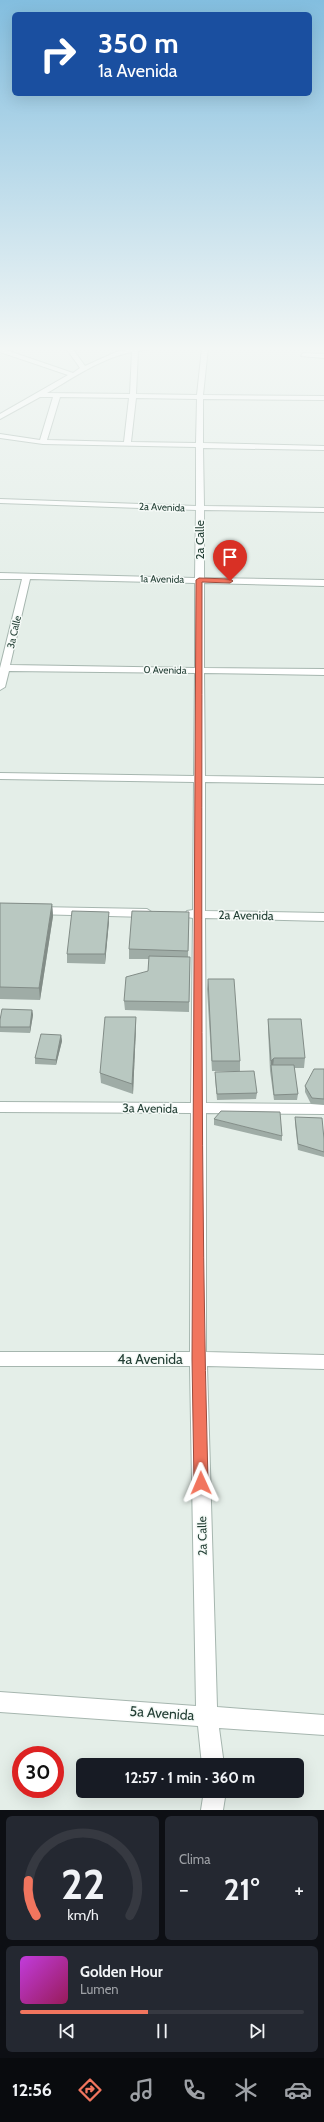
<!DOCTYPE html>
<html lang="es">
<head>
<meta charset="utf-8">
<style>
  body { margin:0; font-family:Cabin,sans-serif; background:#242831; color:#f1f3f6; height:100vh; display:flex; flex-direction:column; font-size:15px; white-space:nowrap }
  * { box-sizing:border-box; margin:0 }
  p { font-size:13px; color:#9ea1a6 }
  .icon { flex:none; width:22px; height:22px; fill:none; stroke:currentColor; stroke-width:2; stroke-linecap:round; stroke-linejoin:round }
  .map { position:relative; height:1810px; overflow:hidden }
  .panel { display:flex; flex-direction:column; gap:6px; padding:6px; background:#0d0f14; flex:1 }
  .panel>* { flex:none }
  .banner { position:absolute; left:12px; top:12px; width:300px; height:84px; border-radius:6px; box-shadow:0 4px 16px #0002; background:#1a4fa0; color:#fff; overflow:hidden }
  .speed { position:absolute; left:12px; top:1746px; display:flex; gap:8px; font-size:20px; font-weight:700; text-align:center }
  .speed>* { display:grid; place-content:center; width:52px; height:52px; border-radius:50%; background:#171b24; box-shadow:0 4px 16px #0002; line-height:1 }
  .speed .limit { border:6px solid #d22; background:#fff; color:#111 }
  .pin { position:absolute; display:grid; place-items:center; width:34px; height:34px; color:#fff; margin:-41px -17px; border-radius:50% 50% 50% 0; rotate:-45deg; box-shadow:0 0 4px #0007 }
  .pin .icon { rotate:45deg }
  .me { position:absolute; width:44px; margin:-22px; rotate:359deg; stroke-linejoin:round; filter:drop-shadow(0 0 3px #0008) }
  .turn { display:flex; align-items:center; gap:14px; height:84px; padding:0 20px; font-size:18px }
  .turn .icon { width:52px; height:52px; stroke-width:2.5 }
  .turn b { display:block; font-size:28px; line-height:34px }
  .big { font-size:30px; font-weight:800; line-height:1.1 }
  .panel .tile { flex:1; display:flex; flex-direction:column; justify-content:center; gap:6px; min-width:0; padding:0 14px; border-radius:6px; background:#242831 }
  .panel .dial { align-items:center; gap:0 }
  .dial svg { height:104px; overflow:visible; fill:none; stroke:#363941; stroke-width:7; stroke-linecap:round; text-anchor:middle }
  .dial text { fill:#f1f3f6; stroke:none }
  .song { display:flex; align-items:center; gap:12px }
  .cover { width:48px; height:48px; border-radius:6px; background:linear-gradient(135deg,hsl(290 70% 55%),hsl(330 70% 35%)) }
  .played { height:4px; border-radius:2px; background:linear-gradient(90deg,#f1755e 45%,#363941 45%) }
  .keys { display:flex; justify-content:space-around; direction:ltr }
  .heat { display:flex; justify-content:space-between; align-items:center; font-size:22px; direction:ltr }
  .panel .tiles { flex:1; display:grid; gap:6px; grid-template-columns:1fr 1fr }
  .tile:last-child { grid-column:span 2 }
  .trip { position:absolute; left:76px; top:1758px; width:228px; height:40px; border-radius:6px; background:#171b24; box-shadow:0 4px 16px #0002; font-weight:800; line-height:40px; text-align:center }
  .tab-bar { display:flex; height:64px; justify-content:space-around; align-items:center; background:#090b0e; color:#9ea1a6 }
  .tab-bar .icon { width:28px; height:28px }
  .tab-bar .on { color:#f1755e }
  .tab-bar b { font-size:18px; color:#f1f3f6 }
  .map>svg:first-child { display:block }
</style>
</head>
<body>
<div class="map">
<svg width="324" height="1810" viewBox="0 0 324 1810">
  <rect width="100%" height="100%" fill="#e4eee8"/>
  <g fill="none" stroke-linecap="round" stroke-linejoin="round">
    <defs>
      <g id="minor">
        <path d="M0 348 73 373 80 368 66 348H72L85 366 116 352 131 349 130 348H150L149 349 138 351 136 394 197 395 202 348H208L203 395 324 396V400L203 399V443L324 446V450L203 448 204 506 324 508V512L204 510V578L324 580V586L204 583V668L324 669V675L204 673 205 776 324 778V784L205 782V911L324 913V921L205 918 206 1103 324 1104V1114L206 1113V1352L324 1355V1369L207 1366 217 1707 324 1715V1735L219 1728 224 1765H202L198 1726 0 1712V1692L196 1706 190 1366H0V1352H190L191 1113 0 1112V1102L191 1103 193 918 187 917 185 914 187 911 193 910 194 782 0 779V773L194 776 195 673 9 671 5 687 0 690V668L22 579H0V573L195 578 196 510 0 503V499L196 506V447L43 444 0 438V434L40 440 53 397H40L0 419V414L68 375 0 352ZM132 352 130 394 47 393C73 378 101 358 132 352ZM60 397 129 398 124 442 47 440ZM136 398 197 399 196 443 131 442ZM30 579 195 583V668L10 665Z"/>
        <path d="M303 353 324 354V358L301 356Z"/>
        <path d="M37 907 147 909 153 913 147 917 33 914 31 911Z"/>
        <path d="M204 1791H226L223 1810H201Z"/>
      </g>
    </defs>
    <use href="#minor" stroke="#a6b6af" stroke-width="2"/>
    <use href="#minor" fill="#fff" fill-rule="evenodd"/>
  </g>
  <g fill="#9faca6">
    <path d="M0 903 52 904 53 916 40 1000 0 999Z"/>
    <path d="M189 912 188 957H190L189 1012 125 1010 124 1001 148 971 149 959H129V949Z"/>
    <path d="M109 921 105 964 67 963V954Z"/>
    <path d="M208 979 240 1061V1071H212L207 989Z"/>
    <path d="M32 1010 33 1015 30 1033 0 1032V1020Z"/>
    <path d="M136 1017V1027L133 1094 101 1083 100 1073Z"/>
    <path d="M268 1019 305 1058 304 1068H294L298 1094 297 1100H274L270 1071 268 1029Z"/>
    <path d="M61 1035 62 1041 56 1065 35 1064V1058Z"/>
    <path d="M324 1069V1105L311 1104 305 1092V1086Z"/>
    <path d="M215 1072 257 1093 256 1099 217 1100 215 1078Z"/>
    <path d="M295 1117 324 1139V1157L298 1150 295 1123Z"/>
    <path d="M214 1119 282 1136V1141L214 1125Z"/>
  </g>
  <g fill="#828c87">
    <path d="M52 904 53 916 40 1000 39 988Z"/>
    <path d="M109 912V921L105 964V954Z"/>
    <path d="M32 1010 33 1015 30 1033V1027Z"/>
    <path d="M136 1017V1027L133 1094 132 1084Z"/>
    <path d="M61 1035 62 1041 56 1065V1060Z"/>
    <path d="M274 1058 273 1067 271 1065V1061Z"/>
  </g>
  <g fill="#b9c8c1" stroke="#828c87">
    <path d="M0 903 52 904 39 988 0 987Z"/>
    <path d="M72 911 109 912 105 954H67Z"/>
    <path d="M132 911 189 912 188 951 129 949Z"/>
    <path d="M149 956 190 957 189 1002 124 1001 126 977 148 971Z"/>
    <path d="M208 979H234L240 1061H212Z"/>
    <path d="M2 1009 32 1010 30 1027H0V1020Z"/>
    <path d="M105 1017H136L132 1084 100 1073Z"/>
    <path d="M268 1019H301L305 1058H274L271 1061Z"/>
    <path d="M41 1034 61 1035 56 1060 35 1058Z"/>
    <path d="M271 1065H294L298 1094 274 1095Z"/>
    <path d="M314 1069H324V1099L312 1098 305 1086Z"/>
    <path d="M254 1071 257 1093 217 1094 215 1072Z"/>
    <path d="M221 1111 280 1112 282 1136 214 1119Z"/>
    <path d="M295 1117 322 1118 324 1139V1152L298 1144Z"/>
  </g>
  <linearGradient id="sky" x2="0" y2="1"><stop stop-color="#83bedf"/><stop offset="0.58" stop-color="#f3f7f5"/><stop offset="1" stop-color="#f3f7f5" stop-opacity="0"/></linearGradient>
  <rect width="324" height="601" fill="url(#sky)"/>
  <path fill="#f1755e" stroke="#9d4c3d" d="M199 578 230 579 233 581 230 583 202 582C202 882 200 1183 208 1483L206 1488 201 1490 196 1488 194 1483 192 1359 196 580Z"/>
  <g text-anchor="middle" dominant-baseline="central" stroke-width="3" stroke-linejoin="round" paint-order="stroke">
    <g font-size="10" fill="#233f35" stroke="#f5faf7">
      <text transform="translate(162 507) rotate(2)">2a Avenida</text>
      <text transform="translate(162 579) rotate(1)">1a Avenida</text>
      <text transform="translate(14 632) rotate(-77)">3a Calle</text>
      <text transform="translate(165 670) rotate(1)">0 Avenida</text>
    </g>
    <g font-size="12" fill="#233f35" stroke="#f5faf7">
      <text transform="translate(199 540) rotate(-90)">2a Calle</text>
      <text transform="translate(246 915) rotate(1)">2a Avenida</text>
      <text transform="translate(150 1108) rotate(1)">3a Avenida</text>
      <text transform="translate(202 1536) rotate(-91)">2a Calle</text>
    </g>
    <g font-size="14" fill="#233f35" stroke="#f5faf7">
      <text x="150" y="1359">4a Avenida</text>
      <text transform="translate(162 1713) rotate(4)">5a Avenida</text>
    </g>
  </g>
</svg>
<div class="speed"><div class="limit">30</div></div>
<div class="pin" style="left:230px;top:581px;background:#d93025"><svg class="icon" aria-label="arrive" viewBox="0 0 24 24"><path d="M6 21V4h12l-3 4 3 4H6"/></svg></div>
<svg class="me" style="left:201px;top:1483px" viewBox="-20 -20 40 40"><path d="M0-17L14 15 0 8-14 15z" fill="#f1755e" stroke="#fff" stroke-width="4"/></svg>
<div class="trip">12:57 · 1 min · 360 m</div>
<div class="banner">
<div class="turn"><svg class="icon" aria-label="right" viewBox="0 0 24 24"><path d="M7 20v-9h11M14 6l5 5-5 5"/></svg><div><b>350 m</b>1a Avenida</div></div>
</div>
</div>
<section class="panel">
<div class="tiles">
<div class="tile dial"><svg viewBox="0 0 100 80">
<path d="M14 69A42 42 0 1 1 86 69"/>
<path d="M14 69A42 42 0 0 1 8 42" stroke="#f1755e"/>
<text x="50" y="56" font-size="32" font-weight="700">22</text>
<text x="50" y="72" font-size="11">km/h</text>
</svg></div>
<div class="tile"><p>Clima</p>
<div class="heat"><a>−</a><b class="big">21°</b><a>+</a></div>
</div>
<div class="tile">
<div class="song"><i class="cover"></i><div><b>Golden Hour</b><p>Lumen</p></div></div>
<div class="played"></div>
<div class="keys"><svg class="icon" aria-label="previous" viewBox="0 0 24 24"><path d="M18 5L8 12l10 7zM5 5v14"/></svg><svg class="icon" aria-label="pause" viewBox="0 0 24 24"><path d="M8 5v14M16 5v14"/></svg><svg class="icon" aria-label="next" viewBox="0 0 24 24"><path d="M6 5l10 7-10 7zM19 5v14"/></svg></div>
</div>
</div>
</section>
<nav class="tab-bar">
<b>12:56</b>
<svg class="icon on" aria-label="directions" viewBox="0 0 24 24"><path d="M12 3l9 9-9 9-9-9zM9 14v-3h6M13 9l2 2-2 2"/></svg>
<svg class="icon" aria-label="music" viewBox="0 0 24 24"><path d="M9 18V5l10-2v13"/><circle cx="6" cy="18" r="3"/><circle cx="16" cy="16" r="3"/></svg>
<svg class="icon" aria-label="phone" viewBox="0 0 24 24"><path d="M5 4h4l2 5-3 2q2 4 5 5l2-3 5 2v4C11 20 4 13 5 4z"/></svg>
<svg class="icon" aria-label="climate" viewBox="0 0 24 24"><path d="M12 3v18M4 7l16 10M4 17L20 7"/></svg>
<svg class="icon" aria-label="car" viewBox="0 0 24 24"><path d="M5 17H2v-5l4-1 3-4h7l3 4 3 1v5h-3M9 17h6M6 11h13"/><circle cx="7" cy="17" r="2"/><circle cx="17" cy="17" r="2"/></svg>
</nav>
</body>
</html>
